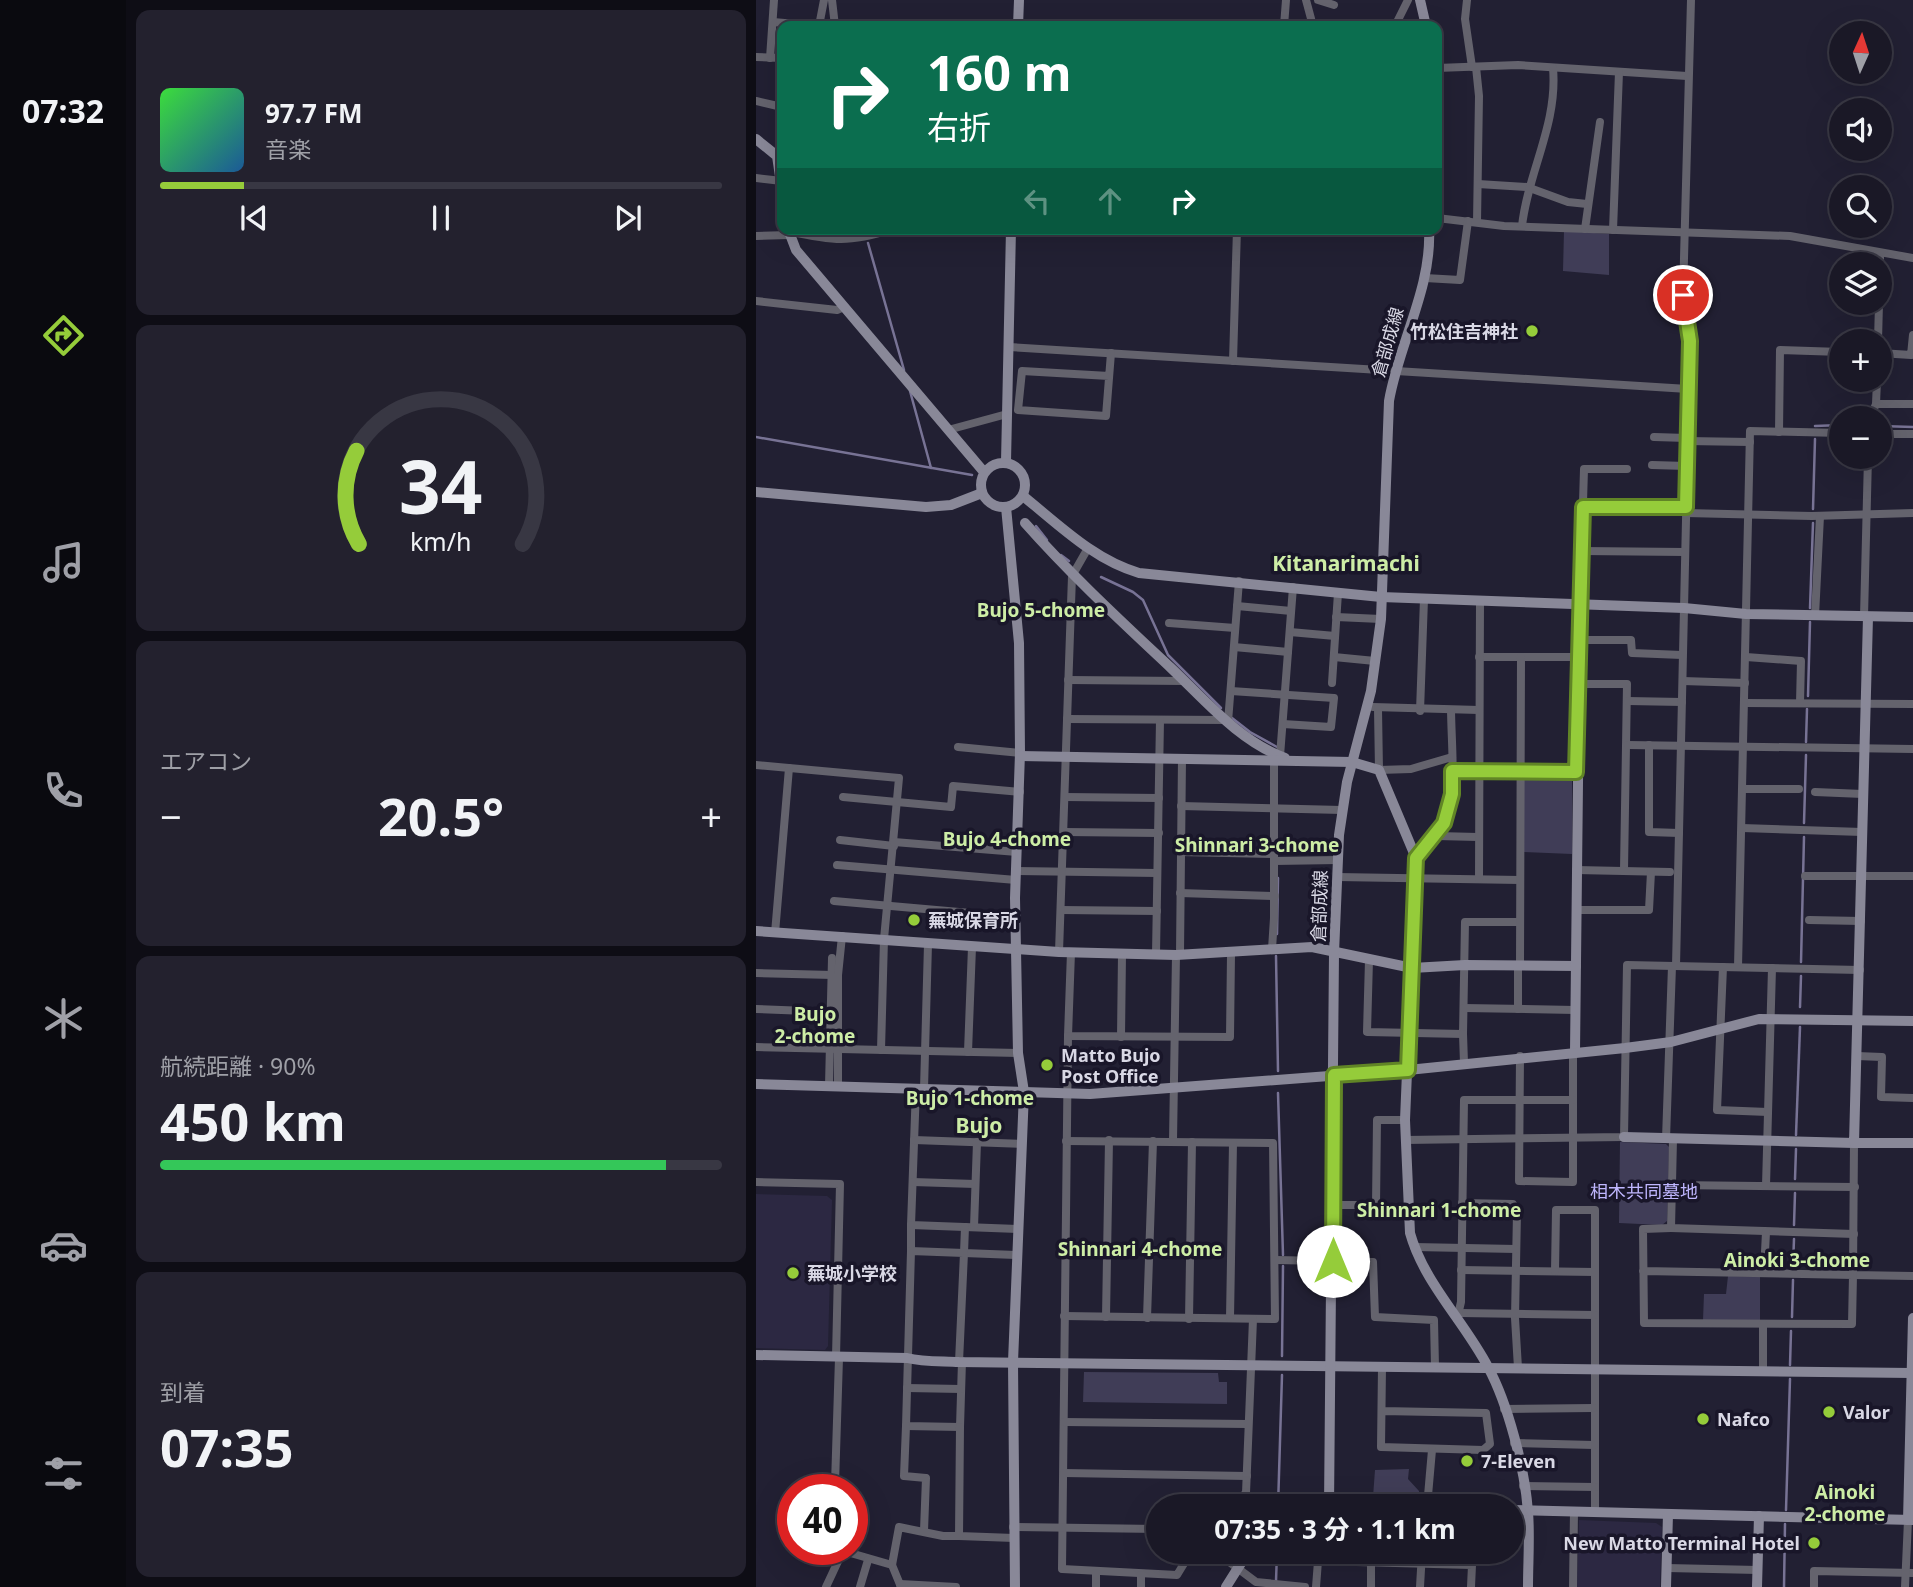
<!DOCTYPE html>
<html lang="ja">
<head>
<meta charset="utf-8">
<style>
  body { margin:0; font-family:"Noto Sans","Noto Sans JP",sans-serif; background:#23212e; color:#f1f3f6; height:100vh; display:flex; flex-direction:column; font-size:26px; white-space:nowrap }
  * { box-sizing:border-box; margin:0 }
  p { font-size:23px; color:#9fa0a7 }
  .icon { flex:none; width:38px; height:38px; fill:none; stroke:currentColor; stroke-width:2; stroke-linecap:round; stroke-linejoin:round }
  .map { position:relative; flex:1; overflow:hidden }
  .sheet { display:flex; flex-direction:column; gap:10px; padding:10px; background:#0e0d15; width:630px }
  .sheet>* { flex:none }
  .banner { position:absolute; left:21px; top:21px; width:665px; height:214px; border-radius:14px; box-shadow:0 7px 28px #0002,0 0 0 2px #383743; background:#0b6e4f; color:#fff; overflow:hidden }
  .needle { width:46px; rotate:3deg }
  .controls { position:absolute; left:1073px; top:21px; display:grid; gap:14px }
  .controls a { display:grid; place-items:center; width:63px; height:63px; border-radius:50%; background:#1a1826; box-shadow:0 7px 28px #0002,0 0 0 2px #383743; font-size:35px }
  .speed { position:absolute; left:21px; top:1474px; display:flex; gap:14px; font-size:35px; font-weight:700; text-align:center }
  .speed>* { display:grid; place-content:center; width:91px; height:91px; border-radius:50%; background:#1a1826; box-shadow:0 7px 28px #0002,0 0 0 2px #383743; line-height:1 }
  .speed .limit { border:10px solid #d22; background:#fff; color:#111 }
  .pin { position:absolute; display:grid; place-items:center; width:60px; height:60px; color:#fff; margin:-30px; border:4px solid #fff; border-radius:50%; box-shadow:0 2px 7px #0007 }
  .me { position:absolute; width:77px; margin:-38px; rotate:0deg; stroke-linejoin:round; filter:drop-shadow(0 0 5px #0008) }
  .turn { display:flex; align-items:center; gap:24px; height:147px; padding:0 35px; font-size:32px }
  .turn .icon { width:91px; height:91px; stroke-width:2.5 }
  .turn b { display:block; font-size:49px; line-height:60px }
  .lanes { display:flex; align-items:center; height:66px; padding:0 35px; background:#0003; justify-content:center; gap:35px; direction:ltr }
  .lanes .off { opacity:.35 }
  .big { font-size:52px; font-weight:700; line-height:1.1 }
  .sheet .tile { flex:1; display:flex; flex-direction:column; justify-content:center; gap:10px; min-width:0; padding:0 24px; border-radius:14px; background:#23212e }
  .sheet .dial { align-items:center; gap:0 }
  .dial svg { height:182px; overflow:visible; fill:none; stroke:#383743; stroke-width:7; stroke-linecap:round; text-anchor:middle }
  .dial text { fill:#f1f3f6; stroke:none }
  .song { display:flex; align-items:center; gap:21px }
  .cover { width:84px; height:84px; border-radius:10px; background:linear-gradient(135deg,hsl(120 70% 55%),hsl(210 70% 35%)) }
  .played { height:7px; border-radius:4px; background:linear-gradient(90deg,#95cc3a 15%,#383743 15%) }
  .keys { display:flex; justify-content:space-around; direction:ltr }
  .heat { display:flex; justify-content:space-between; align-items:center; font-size:38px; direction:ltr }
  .charge { height:10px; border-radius:5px; background:linear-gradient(90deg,#34c759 90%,#383743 0) }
  .trip { position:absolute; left:390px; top:1494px; width:378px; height:70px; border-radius:35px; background:#1a1826; box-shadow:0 7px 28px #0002,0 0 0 2px #383743; font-weight:700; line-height:70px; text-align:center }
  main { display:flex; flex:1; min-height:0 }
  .menu { display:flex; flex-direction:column; width:126px; justify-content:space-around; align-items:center; background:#0a0a0f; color:#9fa0a7 }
  .menu .icon { width:49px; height:49px }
  .menu .on { color:#95cc3a }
  .menu b { font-size:32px; color:#f1f3f6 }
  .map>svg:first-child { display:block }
</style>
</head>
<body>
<main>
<nav class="menu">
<b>07:32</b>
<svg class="icon on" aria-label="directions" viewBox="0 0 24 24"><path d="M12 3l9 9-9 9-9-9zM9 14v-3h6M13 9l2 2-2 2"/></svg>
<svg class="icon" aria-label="music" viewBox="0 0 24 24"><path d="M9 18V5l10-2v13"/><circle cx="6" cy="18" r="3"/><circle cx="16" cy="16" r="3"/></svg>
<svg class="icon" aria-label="phone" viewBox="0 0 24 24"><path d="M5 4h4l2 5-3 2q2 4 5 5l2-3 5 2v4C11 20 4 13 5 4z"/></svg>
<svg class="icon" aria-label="climate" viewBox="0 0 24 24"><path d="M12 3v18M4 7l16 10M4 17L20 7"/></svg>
<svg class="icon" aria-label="car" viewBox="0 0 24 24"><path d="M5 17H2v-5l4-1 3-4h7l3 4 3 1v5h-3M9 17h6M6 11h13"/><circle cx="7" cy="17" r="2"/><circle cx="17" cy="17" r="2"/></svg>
<svg class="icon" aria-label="filters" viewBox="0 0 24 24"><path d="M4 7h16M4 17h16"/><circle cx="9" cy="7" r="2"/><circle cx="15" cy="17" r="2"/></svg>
</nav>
<section class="sheet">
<div class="tile">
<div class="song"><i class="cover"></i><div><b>97.7 FM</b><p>音楽</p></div></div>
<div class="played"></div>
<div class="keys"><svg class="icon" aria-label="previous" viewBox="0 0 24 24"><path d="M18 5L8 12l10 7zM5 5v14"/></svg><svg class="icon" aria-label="pause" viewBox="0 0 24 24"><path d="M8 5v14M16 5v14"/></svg><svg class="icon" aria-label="next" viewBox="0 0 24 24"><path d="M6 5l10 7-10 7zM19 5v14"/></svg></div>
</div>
<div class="tile dial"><svg viewBox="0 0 100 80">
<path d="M14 69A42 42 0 1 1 86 69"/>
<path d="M14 69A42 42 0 0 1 13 28" stroke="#95cc3a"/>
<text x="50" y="56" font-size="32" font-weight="700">34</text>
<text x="50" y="72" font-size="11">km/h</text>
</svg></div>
<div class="tile"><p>エアコン</p>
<div class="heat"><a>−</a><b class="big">20.5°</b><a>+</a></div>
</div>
<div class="tile"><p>航続距離 · 90%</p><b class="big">450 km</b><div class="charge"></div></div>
<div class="tile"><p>到着</p><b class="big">07:35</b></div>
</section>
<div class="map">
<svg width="1157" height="1587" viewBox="0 0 1157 1587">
  <rect width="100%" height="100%" fill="#222033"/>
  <g fill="#2c2842">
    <path d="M0 1194 71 1196 76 1200 72 1346 69 1350 0 1348Z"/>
    <path d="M823 1520 900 1523 906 1527 904 1587H821Z"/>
  </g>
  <g fill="#403d57">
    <path d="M808 231 853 234V275L807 271Z"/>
    <path d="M767 776 816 777V854L767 852Z"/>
    <path d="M864 1142 910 1144 913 1147 911 1221 906 1225 863 1223Z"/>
    <path d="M972 1276 1004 1277V1321L947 1320 948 1294H970Z"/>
    <path d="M328 1372 462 1373 463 1382H471V1404L327 1402Z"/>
    <path d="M653 1469 652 1479 663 1491V1498L617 1497 619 1470Z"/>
  </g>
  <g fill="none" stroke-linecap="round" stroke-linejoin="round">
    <g stroke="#787395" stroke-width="2.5">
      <path d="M112 243 148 370"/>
      <path d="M154 391 175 468"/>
      <path d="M1059 426 1085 425"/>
      <path d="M1124 426 1157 427"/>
      <path d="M0 437 216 475"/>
      <path d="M1057 509 1059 439"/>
      <path d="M280 526 291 540"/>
      <path d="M305 555 313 561"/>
      <path d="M345 577 377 592 387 600 412 655 465 708"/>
      <path d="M1054 608 1057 523"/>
      <path d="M1052 696 1054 622"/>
      <path d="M476 718 494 732 521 747"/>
      <path d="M1050 742 1051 709"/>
      <path d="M1048 823 1050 755"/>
      <path d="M521 934 522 878"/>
      <path d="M520 956 522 1071"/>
      <path d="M1045 962 1048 837"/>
      <path d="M1044 1007 1045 976"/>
      <path d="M522 1093 527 1255"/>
      <path d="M1040 1135 1044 1027"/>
      <path d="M1039 1179 1040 1149"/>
      <path d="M1038 1225 1039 1193"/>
      <path d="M1037 1266 1038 1239"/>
      <path d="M1036 1317 1037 1280"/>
      <path d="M526 1356 527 1266"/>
      <path d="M1034 1365 1035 1331"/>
      <path d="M522 1507 526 1375"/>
      <path d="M1030 1510 1034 1379"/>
      <path d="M520 1581 521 1552"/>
      <path d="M1028 1587 1029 1524"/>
    </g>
    <g stroke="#64636d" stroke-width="8">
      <path d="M76 0 79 26"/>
      <path d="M550 0 557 26"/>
      <path d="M562 0 578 5"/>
      <path d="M711 0 709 19 716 67"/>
      <path d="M17 22 63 26"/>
      <path d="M63 26 68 0"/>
      <path d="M528 26 530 0"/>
      <path d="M639 26 652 0"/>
      <path d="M0 57 26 58"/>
      <path d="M14 58 18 0"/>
      <path d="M720 67 723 96 721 222"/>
      <path d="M681 68 762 65 931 76"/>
      <path d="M0 101 26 107"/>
      <path d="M0 178 26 181"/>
      <path d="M722 184 771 187 812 202 831 204"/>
      <path d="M681 218 748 226 1034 236 1157 258"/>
      <path d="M766 226C772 172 802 124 797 68"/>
      <path d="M829 229 844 122"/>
      <path d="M857 230 863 72"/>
      <path d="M32 231C78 241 92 243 138 229"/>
      <path d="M0 236 33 235"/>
      <path d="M1124 268V253"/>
      <path d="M669 278 704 280 712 221"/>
      <path d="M0 301 81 310 88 307"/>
      <path d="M1122 341 1123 303"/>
      <path d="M253 347 932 389"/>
      <path d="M1124 353 1155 355 1157 335"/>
      <path d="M477 361 481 229"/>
      <path d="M353 376 266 371 262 410 350 416 355 353"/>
      <path d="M1120 404 1121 380"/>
      <path d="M1114 418 1120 404H1157"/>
      <path d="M192 430 251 414"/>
      <path d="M1023 432 1024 350 1085 352"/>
      <path d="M1124 434H1157"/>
      <path d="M898 437 931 438"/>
      <path d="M931 441 994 442"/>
      <path d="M896 465 931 466"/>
      <path d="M827 507H930"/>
      <path d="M930 513 1056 516 1157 513"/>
      <path d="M826 551 929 552"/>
      <path d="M824 604 828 469H871"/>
      <path d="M481 606 535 611"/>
      <path d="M1059 616 1064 516"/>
      <path d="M580 617 625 619"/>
      <path d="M1108 617 1112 457"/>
      <path d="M413 623 479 628"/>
      <path d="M534 632 579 636"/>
      <path d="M822 640H875L876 653 926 655"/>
      <path d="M478 647 532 652"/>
      <path d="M578 657 619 661"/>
      <path d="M723 657H821"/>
      <path d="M990 657 1045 661 1044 703"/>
      <path d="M312 680 428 681"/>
      <path d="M927 681 989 683"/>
      <path d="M576 683 582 593"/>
      <path d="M822 684H871L868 870"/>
      <path d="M475 691 578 698 575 727 527 724"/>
      <path d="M872 701 926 702"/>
      <path d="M989 703 1157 704"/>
      <path d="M617 707 723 710"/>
      <path d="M622 709 623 770 655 769 696 757"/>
      <path d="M664 711 668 599"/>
      <path d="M311 719 470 720"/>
      <path d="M472 722 483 581"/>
      <path d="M872 745 1157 749"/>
      <path d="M893 745V832L923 833"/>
      <path d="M202 747 264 753"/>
      <path d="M524 756 537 587"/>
      <path d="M0 765 143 778 128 939 125 1050"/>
      <path d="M696 771 820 772"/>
      <path d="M987 789H1043"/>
      <path d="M1059 792 1107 794"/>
      <path d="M87 797 195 807 197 786 264 792"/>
      <path d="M309 797 403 798"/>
      <path d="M425 806 586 810"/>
      <path d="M986 828 1106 832"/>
      <path d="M309 832 403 833"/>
      <path d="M681 836 722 837"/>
      <path d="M84 840 138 846"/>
      <path d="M138 842 261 852"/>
      <path d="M424 852 518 854"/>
      <path d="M660 858C706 808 696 774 695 710"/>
      <path d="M518 861 582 860"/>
      <path d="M81 865 260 880"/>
      <path d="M820 870 914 872"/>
      <path d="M261 871 401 873"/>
      <path d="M1049 876H1157"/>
      <path d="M581 877 764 880"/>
      <path d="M723 879 724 600"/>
      <path d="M424 893 519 896"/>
      <path d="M78 901 260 917"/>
      <path d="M305 910 401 911"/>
      <path d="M820 910H893L895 872"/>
      <path d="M1053 920 1105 921"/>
      <path d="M19 933 33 768"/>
      <path d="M516 949 518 918V761"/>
      <path d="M303 952 316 576 332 548"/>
      <path d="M315 952 312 1036 474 1037 475 954"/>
      <path d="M400 954 404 720"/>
      <path d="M424 954 426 758"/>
      <path d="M613 960 611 1032 707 1034 709 922H764"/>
      <path d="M764 966 765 657"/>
      <path d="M920 966 934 341 927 295 935 0"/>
      <path d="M967 967 961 1110 1012 1112"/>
      <path d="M982 967 994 431 1085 433"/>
      <path d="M0 973 77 975"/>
      <path d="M708 1008 819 1010"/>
      <path d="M0 1009 77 1012"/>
      <path d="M762 1009V966"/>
      <path d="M707 1034 708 1063"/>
      <path d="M312 1036 306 1569 421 1575 435 1552"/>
      <path d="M365 1037 366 954"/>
      <path d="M0 1047 262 1053"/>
      <path d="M212 1052 216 947"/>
      <path d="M764 1056 763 1181 817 1182V1053"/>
      <path d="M1101 1056 1126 1057 1125 1097 1157 1098"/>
      <path d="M73 1086 76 958"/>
      <path d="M82 1086V975L86 936"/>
      <path d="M160 1088 155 1225 262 1229"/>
      <path d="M168 1089 172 944"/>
      <path d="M910 1139 916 966"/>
      <path d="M917 1139 915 1228 1098 1234"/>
      <path d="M158 1140 266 1144"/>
      <path d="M649 1140 868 1137 871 965 1104 970"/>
      <path d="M417 1141 420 955"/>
      <path d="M1098 1143 1097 1275 1157 1276"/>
      <path d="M0 1182 84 1184 80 1357"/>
      <path d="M157 1182 219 1184"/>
      <path d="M917 1185 1099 1187"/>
      <path d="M1010 1186 1016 968"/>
      <path d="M706 1203 757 1204 761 1212 759 1318 762 1368"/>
      <path d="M577 1205H620L621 1120H649"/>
      <path d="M155 1225V1251"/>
      <path d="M209 1227 208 1253 260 1255"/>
      <path d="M218 1227 221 1142"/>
      <path d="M658 1247 760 1249"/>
      <path d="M520 1260 617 1262 619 1317 678 1320 679 1367"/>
      <path d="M705 1270 839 1272"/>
      <path d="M799 1271 800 1210H839V1512"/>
      <path d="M887 1271 1097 1275 1096 1324 888 1323 887 1229 915 1228"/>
      <path d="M1008 1272 1010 1232"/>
      <path d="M704 1313 839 1315"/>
      <path d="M308 1316 519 1319 517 1143 310 1141"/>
      <path d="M350 1317 353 1140"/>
      <path d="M391 1318 397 1141"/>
      <path d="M474 1318 477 1143"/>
      <path d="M433 1319 436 1142"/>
      <path d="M701 1319 705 1302 708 1100H817"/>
      <path d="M83 1358 79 1484 95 1489"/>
      <path d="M203 1362 208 1253 155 1251 150 1426 204 1427 206 1361"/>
      <path d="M1007 1370V1324"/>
      <path d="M151 1388 205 1389"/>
      <path d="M748 1409 837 1408"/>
      <path d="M626 1411 730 1413 734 1444 727 1450 625 1447 626 1367"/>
      <path d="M308 1422 491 1424"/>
      <path d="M150 1426 148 1476 170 1478 168 1531"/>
      <path d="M204 1427 203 1536 258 1538"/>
      <path d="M758 1443 838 1445"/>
      <path d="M308 1473 491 1476"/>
      <path d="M767 1486 839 1487"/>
      <path d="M473 1507 490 1493 497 1319"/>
      <path d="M671 1507 676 1450"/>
      <path d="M257 1527 402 1529"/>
      <path d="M91 1549V1552L136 1565 145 1587"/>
      <path d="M460 1552 500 1582 549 1587"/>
      <path d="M136 1565 143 1527 187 1536H203"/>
      <path d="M911 1568 1002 1570"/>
      <path d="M385 1575V1587"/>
      <path d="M144 1584 200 1587"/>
      <path d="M70 1587 84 1557 91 1552"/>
      <path d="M104 1587 112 1560"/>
      <path d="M340 1587V1573"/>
      <path d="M560 1587 562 1561 716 1565 715 1587"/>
      <path d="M615 1587V1563"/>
      <path d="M664 1587 666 1552"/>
      <path d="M817 1587 818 1511"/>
      <path d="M1058 1587V1571L1157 1573"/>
      <path d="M1149 1587 1152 1520"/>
    </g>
    <g stroke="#898898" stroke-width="10">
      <path d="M664 0 670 26"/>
      <path d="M262 26 263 0"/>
      <path d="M0 139 21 156 26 190"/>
      <path d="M32 229 40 250 228 472"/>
      <path d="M250 462 255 229"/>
      <circle cx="247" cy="485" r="22"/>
      <path d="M0 492 170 507 195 505 226 493"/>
      <path d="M267 496C303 525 338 560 383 573L625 597 928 608 990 614 1157 617"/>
      <path d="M250 507 263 643 264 753 259 898 262 1053 268 1092 257 1362 259 1587"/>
      <path d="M269 523C315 575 365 621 415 668 450 701 483 741 529 758"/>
      <path d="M264 756 596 762 623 770 660 858 649 1120 654 1233C668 1283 708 1321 732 1367 752 1404 769 1469 772 1512 774 1536 772 1562 772 1587"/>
      <path d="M0 931 303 952 420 955 556 947 656 968 709 965 820 966"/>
      <path d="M819 1052 824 604"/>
      <path d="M0 1084 334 1094 652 1070 869 1048 915 1042 1003 1019 1157 1021"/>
      <path d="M868 1137 1098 1143 1112 617"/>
      <path d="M1098 1143H1157"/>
      <path d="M0 1355 151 1358C167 1362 186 1361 203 1362L1156 1373"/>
      <path d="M573 1507 578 953 583 835 591 782 615 691 625 619 633 401C643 343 676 288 673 229"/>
      <path d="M580 1507H641"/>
      <path d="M756 1510 1157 1520"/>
      <path d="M1152 1520 1157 1318"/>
      <path d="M470 1587 492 1552"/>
      <path d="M910 1587 912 1514"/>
      <path d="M1001 1587 1003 1516"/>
    </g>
  </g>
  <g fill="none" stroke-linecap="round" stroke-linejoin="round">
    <defs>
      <path id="route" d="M577 1261 578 1075 652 1070 660 858 688 823 696 794V771L820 772 827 507H930L934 341 927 295"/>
    </defs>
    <use href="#route" stroke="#618526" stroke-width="18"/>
    <use href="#route" stroke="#95cc3a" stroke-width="12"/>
  </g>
  <g fill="#95cc3a" stroke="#191629" stroke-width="2.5">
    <circle cx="776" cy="331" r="7"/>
    <circle cx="158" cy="920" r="7"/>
    <circle cx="291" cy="1065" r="7"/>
    <circle cx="37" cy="1273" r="7"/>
    <circle cx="1073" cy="1412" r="7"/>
    <circle cx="947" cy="1419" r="7"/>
    <circle cx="711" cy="1461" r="7"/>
    <circle cx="1058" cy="1543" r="7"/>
  </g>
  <g text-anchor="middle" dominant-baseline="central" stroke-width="7" stroke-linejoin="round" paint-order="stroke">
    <g font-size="18" font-weight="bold" fill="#d9d8e5" stroke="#191629" text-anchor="start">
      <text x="762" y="331" text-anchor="end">竹松住吉神社</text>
      <text x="172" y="920">蕪城保育所</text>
      <text x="305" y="1055">Matto Bujo<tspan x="305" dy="21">Post Office</tspan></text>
      <text x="51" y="1273">蕪城小学校</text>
      <text x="1087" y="1412">Valor</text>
      <text x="961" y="1419">Nafco</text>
      <text x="725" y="1461">7-Eleven</text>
      <text x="1044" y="1543" text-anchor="end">New Matto Terminal Hotel</text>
    </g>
    <g font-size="18" fill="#d9d8e5" stroke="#191629">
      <text transform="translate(631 342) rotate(-74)">倉部成線</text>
      <text transform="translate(563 906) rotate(-88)">倉部成線</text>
    </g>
    <g font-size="18" fill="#bfb6fe" stroke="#191629">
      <text x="888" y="1191">相木共同墓地</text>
    </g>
    <g font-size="19" font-weight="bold" fill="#cdeda6" stroke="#191629">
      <text x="285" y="610">Bujo 5-chome</text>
      <text x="251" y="839">Bujo 4-chome</text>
      <text x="501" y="845">Shinnari 3-chome</text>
      <text x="59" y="1014">Bujo<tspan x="59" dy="22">2-chome</tspan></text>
      <text x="214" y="1098">Bujo 1-chome</text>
      <text x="683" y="1210">Shinnari 1-chome</text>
      <text x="384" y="1249">Shinnari 4-chome</text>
      <text x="1041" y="1260">Ainoki 3-chome</text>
      <text x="1089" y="1492">Ainoki<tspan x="1089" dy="22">2-chome</tspan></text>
    </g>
    <g font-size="21" font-weight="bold" fill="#cdeda6" stroke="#191629">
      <text x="590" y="563">Kitanarimachi</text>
      <text x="223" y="1125">Bujo</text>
    </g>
  </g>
</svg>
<div class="controls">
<a><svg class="needle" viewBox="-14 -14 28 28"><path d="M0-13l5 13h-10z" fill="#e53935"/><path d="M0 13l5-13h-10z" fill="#9fa0a7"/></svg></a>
<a><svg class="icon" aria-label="sound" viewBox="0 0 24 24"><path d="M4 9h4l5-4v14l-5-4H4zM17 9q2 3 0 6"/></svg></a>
<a><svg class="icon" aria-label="search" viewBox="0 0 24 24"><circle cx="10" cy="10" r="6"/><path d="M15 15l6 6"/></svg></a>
<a><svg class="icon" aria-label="layers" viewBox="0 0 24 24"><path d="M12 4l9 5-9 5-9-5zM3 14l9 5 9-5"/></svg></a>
<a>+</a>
<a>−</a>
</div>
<div class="speed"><div class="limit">40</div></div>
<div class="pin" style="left:927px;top:295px;background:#d93025"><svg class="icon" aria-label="arrive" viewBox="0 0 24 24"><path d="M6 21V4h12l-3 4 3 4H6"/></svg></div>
<svg class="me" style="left:577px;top:1261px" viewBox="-20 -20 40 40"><circle r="19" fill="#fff"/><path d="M0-13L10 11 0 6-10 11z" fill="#95cc3a"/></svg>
<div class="trip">07:35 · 3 分 · 1.1 km</div>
<div class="banner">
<div class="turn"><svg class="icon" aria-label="right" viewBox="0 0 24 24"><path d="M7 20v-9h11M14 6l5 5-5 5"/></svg><div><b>160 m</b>右折</div></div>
<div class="lanes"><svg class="icon off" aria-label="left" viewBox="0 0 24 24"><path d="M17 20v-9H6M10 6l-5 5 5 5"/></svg><svg class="icon off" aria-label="ahead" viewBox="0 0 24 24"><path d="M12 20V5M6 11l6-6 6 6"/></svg><svg class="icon" aria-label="right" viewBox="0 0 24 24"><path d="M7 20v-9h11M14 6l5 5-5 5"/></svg></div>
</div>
</div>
</main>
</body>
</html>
